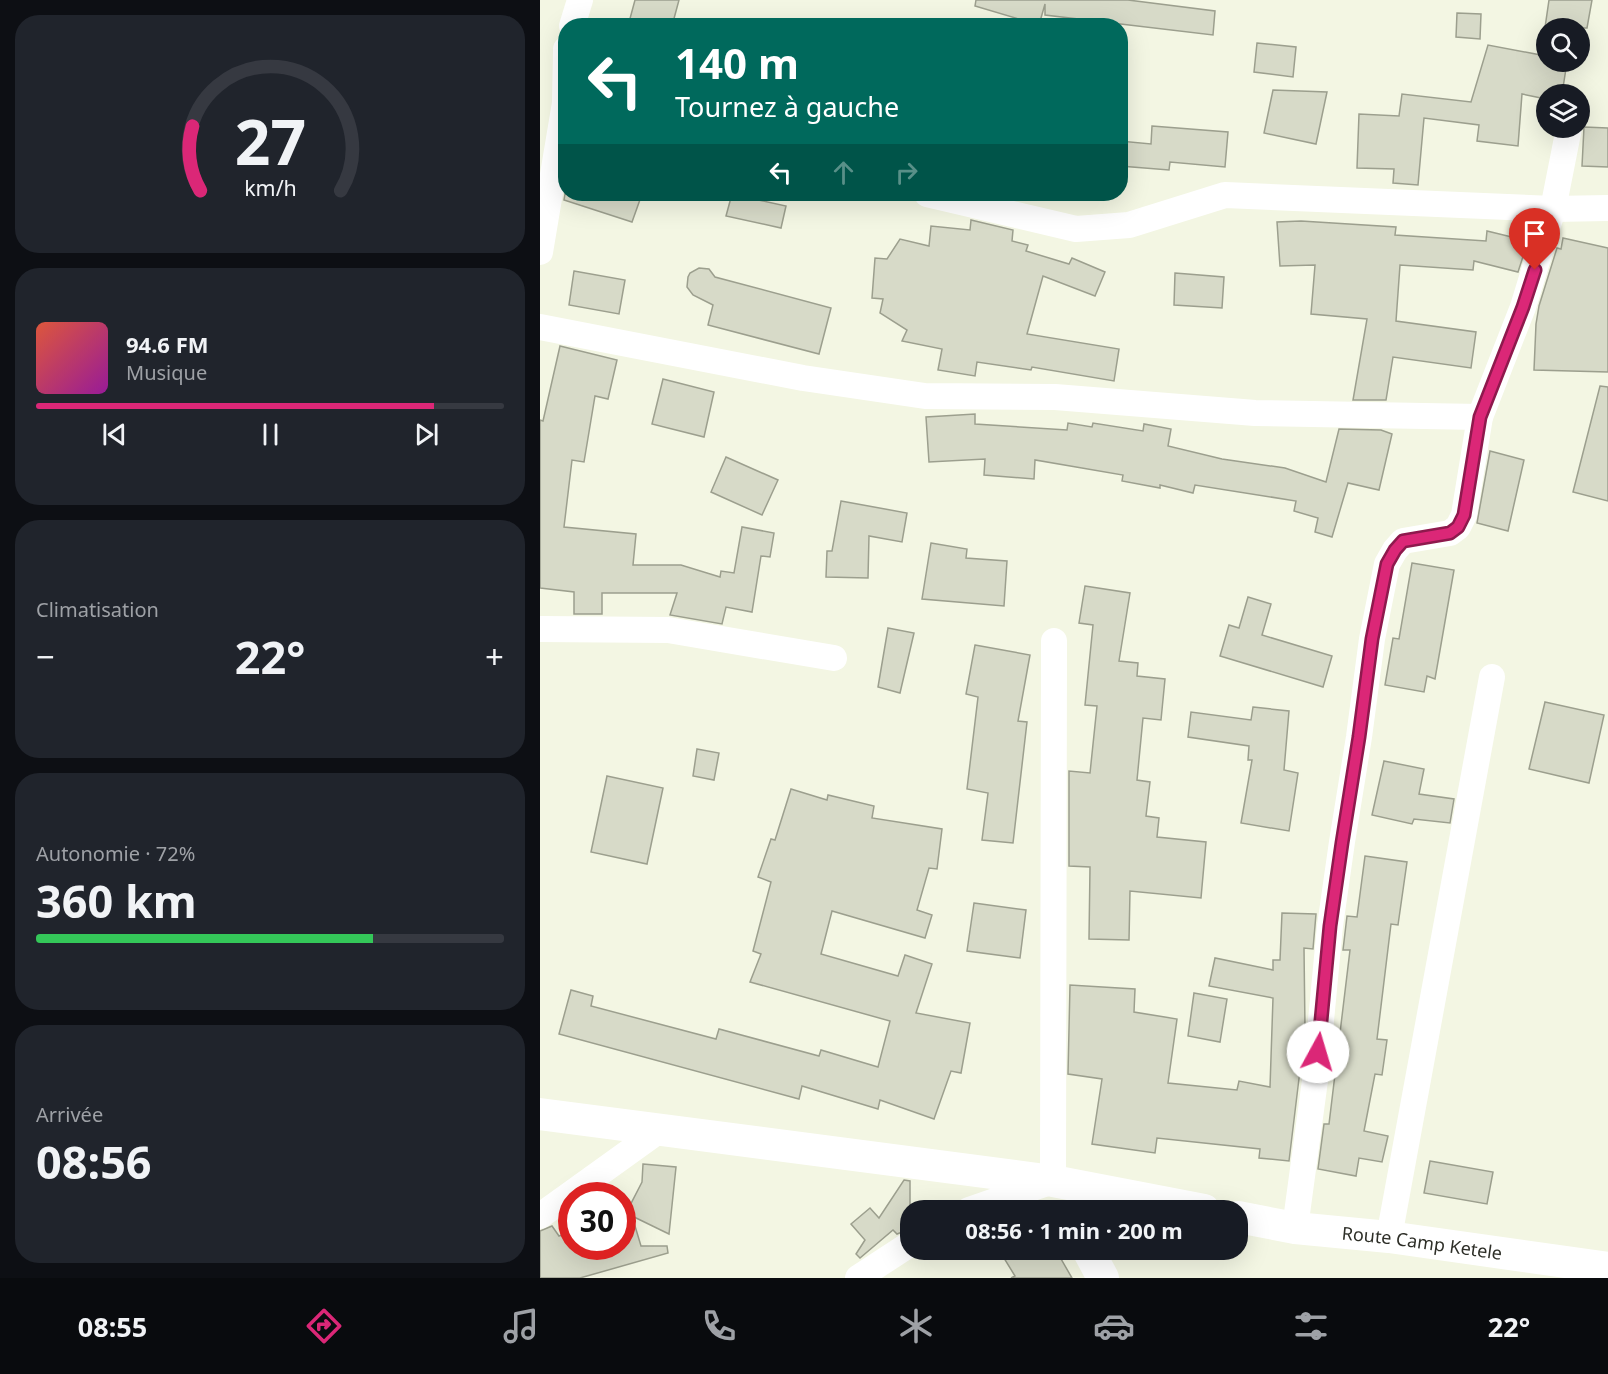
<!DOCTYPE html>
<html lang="fr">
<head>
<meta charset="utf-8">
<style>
  body { margin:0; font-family:"Noto Sans",sans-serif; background:#20242c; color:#f1f3f6; height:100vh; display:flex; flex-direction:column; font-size:22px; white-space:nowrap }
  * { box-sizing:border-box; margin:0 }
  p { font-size:20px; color:#9ea1a6 }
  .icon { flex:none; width:33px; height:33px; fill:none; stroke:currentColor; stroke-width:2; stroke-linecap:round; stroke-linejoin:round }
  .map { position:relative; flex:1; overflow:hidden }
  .details { display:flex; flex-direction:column; gap:15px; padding:15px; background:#0d0f14; width:540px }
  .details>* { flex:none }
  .hud { position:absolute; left:18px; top:18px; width:570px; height:183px; border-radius:24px; box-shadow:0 6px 24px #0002; background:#00695c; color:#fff; overflow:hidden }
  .tools { position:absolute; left:996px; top:18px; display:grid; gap:12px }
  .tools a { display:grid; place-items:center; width:54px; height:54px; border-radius:50%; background:#171b24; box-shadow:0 6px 24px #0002; font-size:30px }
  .speed { position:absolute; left:18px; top:1182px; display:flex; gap:12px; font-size:30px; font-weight:700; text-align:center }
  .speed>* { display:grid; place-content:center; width:78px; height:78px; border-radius:50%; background:#171b24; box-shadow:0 6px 24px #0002; line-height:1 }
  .speed .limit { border:9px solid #d22; background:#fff; color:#111 }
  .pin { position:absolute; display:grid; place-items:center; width:51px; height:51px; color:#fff; margin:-62px -26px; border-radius:50% 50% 50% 0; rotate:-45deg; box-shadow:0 0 6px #0007 }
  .pin .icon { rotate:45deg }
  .me { position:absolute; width:66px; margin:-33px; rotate:6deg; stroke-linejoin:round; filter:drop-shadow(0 0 4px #0008) }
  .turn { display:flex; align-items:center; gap:21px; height:126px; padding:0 18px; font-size:27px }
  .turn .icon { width:78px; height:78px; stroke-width:2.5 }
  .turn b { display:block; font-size:42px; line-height:51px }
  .lanes { display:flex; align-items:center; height:57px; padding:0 18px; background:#0003; justify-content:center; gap:30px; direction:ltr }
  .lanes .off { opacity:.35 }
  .big { font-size:45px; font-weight:700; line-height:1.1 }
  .details .widget { flex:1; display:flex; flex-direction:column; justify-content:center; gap:9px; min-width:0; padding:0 21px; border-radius:24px; background:#20242c }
  .details .dial { align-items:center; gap:0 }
  .dial svg { height:156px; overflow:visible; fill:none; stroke:#363941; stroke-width:7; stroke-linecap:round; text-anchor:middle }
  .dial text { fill:#f1f3f6; stroke:none }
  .song { display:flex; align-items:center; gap:18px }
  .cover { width:72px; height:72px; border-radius:9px; background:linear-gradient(135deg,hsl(10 70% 55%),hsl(300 70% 35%)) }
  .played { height:6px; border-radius:3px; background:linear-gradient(90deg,#db2777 85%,#363941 85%) }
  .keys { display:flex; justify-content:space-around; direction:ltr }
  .heat { display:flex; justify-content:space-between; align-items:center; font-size:33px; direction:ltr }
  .charge { height:9px; border-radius:4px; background:linear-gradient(90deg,#34c759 72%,#363941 0) }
  .trip { position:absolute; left:360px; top:1200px; width:348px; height:60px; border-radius:24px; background:#171b24; box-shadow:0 6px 24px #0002; font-weight:700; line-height:60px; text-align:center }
  .dock { display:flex; height:96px; justify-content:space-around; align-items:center; background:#090b0e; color:#9ea1a6 }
  .dock .icon { width:42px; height:42px }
  .dock .on { color:#db2777 }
  .dock b { font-size:27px; color:#f1f3f6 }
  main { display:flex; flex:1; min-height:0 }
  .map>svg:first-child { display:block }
</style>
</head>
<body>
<main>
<section class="details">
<div class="widget dial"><svg viewBox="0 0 100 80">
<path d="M14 69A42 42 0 1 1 86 69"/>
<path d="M14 69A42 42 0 0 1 10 36" stroke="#db2777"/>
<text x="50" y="56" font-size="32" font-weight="700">27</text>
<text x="50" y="72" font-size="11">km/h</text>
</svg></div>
<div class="widget">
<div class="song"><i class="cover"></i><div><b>94.6 FM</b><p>Musique</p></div></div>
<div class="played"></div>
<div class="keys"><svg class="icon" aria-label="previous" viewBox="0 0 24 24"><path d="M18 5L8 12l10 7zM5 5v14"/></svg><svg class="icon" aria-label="pause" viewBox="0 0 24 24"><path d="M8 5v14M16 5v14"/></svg><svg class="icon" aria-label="next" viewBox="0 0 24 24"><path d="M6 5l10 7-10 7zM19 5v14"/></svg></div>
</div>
<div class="widget"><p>Climatisation</p>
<div class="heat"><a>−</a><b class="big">22°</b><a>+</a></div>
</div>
<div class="widget"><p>Autonomie · 72%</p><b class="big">360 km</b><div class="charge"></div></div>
<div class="widget"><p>Arrivée</p><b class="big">08:56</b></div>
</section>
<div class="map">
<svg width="1068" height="1278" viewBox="0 0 1068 1278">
  <rect width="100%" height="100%" fill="#f3f6e3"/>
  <g fill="#d7dac8" stroke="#9c9f8e" stroke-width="1.5">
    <path d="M95 0H139L132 26H88Z"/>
    <path d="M436 0H588L675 11 673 35 505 15V4L499 25 435 6Z"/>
    <path d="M1009 0H1052L1047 28H1006V62H1027L1022 94H1006V99L982 94 978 146 937 141 939 125 884 118 878 185 853 183 854 169 817 168 819 114 859 116 862 94 931 102 948 45 1001 55Z"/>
    <path d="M917 13 941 14 940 39 916 37Z"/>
    <path d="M717 43 756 47 753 77 714 72Z"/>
    <path d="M733 90 787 92 776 144 724 133Z"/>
    <path d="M612 126 688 132 685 167 630 162 629 170 580 166V141L611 144Z"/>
    <path d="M1044 127 1068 128V167L1042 166Z"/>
    <path d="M25 194H102L92 222 24 200Z"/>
    <path d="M192 194 246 206 241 228 186 216Z"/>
    <path d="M450 194H478L477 200Z"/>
    <path d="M431 220 473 230 472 241 488 245 486 251 529 264 532 258 565 272 555 296 503 276 487 334 579 349 574 381 492 367 491 370 437 362 435 376 398 370 402 349 362 341 367 330 340 313 343 299 332 298 335 258 347 259 360 239 389 246 391 226 430 230Z"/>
    <path d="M761 221 856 227 855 235 946 241 947 231 988 241 978 272 934 261 933 270 860 265 856 321 936 332 931 368 853 357 846 400H813L827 319 771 314 775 265 740 266 737 222Z"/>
    <path d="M1023 238 1068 248V372L994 370 996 324 999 306 1017 248 1021 249Z"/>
    <path d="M159 268 169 269 175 277 291 308 279 354 168 325 173 305 153 295 147 287 148 277 150 273Z"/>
    <path d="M34 271 85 280 79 314 29 305Z"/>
    <path d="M635 273 684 277 682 308 634 305Z"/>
    <path d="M20 346 77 360 68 399 55 396 44 462 32 460 24 527 96 534 93 565H141L180 577 181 571 194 573 202 527 234 533 230 557 221 556 212 612 186 607 182 624 130 615 137 593H62V614H34V592L0 588V420L3 421Z"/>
    <path d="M123 379 174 392 164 437 112 424Z"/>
    <path d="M1060 386 1068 387V501L1033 492Z"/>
    <path d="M435 414V424L527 430 528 423 552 427 553 423 603 431 604 424 631 429 628 446 682 459 745 468 786 482 799 429 841 430 852 434 839 490 808 483 792 537 775 532 778 518 754 511 756 501 655 485 653 493 620 485V488L582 481 583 475 495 460 494 479 444 475 445 459 389 462 386 417Z"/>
    <path d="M950 451 984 460 968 531 937 523Z"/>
    <path d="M186 457 238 480 222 515 171 492Z"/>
    <path d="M301 501 367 513 362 542 329 536 328 578 286 577 287 551H292Z"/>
    <path d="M391 543 427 549 426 558 467 561 464 606 382 599Z"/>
    <path d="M872 563 914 570 895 679 887 676 884 692 845 685 853 638 859 639Z"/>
    <path d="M545 586 590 593 579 661 598 663 597 676 625 679 621 720 603 718 597 780 610 782 606 816 619 818 617 837 666 842 661 898 590 891 589 940 549 939 550 867 529 866V771L550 773 557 706 545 705 553 625 539 623Z"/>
    <path d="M708 597 731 604 722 635 792 656 783 687 680 656 689 625 699 628Z"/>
    <path d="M348 628 374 633 360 693 338 687Z"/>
    <path d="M435 645 490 655 478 721 487 722 473 843 442 840 448 793 427 789 438 697 426 694Z"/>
    <path d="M1005 702 1064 715 1049 783 989 769Z"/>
    <path d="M713 707 749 711 744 770 758 773 749 831 701 823 712 760H708L709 746 648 737 651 712 711 720Z"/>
    <path d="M157 749 179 753 174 780 153 776Z"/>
    <path d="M844 761 884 769 879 794 914 799 910 823 874 819 872 824 832 815Z"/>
    <path d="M67 776 123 788 107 864 51 852Z"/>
    <path d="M251 789 287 800 288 795 334 806 332 818 402 829 397 869 389 868 377 910 392 915 385 938 292 911 281 954 358 976 365 955 392 964 376 1013 430 1023 421 1073 411 1071 394 1119 340 1100 338 1109 262 1086 259 1099 19 1034 31 990 53 996 51 1006 176 1039 179 1029 279 1056 281 1050 338 1067 350 1021 210 982 221 954 213 951 231 882 218 877 231 839 235 840Z"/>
    <path d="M825 856 867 862 858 925 851 924 837 1039 847 1040 842 1075 835 1074 824 1131 848 1136 842 1162 819 1158 816 1176 778 1169 784 1124H789L810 950H803L807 916 817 917Z"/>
    <path d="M434 903 486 910 480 958 427 951Z"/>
    <path d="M742 913 776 914 773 949 764 948 765 1029 749 1161 719 1158 720 1149 617 1138 615 1153 552 1144 562 1079 528 1074 530 985 595 989 594 1012 637 1019 628 1083 697 1090 699 1081 730 1087 733 998 669 986 675 958 733 970V960H740Z"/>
    <path d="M654 993 687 999 680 1042 648 1036Z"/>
    <path d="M890 1161 953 1172 947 1204 884 1193Z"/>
    <path d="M103 1164 136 1167 129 1234 92 1216 101 1246H127L128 1253 40 1278H0V1231L12 1226 19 1236 32 1231V1246H82V1221L102 1182Z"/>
    <path d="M364 1180 370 1181V1229L357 1234 353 1230 320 1258 316 1254 325 1240 311 1224 330 1208 339 1218Z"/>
    <path d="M459 1250H498L504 1259 517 1252 532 1278H471L475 1276Z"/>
  </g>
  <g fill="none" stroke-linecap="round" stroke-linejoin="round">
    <g stroke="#fff" stroke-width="26">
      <path d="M32 26 40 0"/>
      <path d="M387 194 536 229 589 225 685 195 1013 209 1068 208"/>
      <path d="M0 252 25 103 26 49"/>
      <path d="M0 327 263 378 385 396 515 397 715 413 940 417"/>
      <path d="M0 629 128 630 294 658"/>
      <path d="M429 1210 513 1181 514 641"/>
      <path d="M0 1216 121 1129"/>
      <path d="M755 1228 776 1073 790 926 802 842 819 737 832 639 847 564 855 550 863 541 910 533 918 527 924 515 940 417 983 307 1013 209 1029 128"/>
      <path d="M849 1237 952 677"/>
      <path d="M318 1278 370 1244"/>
    </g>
    <g stroke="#fff" stroke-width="32">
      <path d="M0 1114 513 1181 664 1210"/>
      <path id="s1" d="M698 1217 755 1228 849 1237 1068 1268"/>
      <path d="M548 1250 563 1278"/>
    </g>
  </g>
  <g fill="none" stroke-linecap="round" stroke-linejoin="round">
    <defs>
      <path id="route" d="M778 1052 790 926 802 843 819 737 832 639 847 564 855 550 863 541 910 533 918 527 924 515 940 417 983 307 995 270"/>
    </defs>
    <use href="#route" stroke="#8e194d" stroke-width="15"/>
    <use href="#route" stroke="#db2777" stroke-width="10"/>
  </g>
  <g text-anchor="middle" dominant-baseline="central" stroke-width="5" stroke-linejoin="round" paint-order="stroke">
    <g font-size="18" fill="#2e2f28" stroke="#f3f6e3">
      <text stroke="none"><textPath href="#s1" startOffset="186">Route Camp Ketele</textPath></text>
    </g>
  </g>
</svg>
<div class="tools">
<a><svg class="icon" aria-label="search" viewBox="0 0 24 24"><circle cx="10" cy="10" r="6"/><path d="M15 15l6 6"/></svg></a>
<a><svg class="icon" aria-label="layers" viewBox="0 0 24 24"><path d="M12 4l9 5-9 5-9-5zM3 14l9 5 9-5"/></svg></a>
</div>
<div class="speed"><div class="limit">30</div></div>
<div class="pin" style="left:995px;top:270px;background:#d93025"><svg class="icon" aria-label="arrive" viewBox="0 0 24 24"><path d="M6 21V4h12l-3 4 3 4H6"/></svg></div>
<svg class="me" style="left:778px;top:1052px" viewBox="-20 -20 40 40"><circle r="19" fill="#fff"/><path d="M0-13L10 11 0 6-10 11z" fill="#db2777"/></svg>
<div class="trip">08:56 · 1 min · 200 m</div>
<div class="hud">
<div class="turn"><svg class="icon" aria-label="left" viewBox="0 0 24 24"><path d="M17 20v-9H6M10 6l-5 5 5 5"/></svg><div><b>140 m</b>Tournez à gauche</div></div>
<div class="lanes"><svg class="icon" aria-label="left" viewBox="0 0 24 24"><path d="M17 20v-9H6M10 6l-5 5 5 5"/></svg><svg class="icon off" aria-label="ahead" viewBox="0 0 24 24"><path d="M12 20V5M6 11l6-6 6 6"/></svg><svg class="icon off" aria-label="right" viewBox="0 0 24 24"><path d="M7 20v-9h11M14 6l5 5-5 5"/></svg></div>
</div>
</div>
</main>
<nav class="dock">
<b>08:55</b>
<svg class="icon on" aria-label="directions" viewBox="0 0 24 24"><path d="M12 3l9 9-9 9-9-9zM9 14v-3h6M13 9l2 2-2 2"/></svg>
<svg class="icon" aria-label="music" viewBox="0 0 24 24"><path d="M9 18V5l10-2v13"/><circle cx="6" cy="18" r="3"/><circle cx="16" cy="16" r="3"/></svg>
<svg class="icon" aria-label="phone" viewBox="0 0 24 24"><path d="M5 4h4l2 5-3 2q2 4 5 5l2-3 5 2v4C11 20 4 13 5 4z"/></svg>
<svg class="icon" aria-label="climate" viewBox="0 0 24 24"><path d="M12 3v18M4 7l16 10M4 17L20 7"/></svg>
<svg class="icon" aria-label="car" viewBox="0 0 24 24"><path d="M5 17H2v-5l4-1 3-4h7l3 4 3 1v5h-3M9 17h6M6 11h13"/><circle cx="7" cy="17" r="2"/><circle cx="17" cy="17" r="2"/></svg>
<svg class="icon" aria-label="filters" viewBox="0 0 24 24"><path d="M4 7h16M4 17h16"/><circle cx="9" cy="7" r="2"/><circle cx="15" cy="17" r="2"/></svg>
<b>22°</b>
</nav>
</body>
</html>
